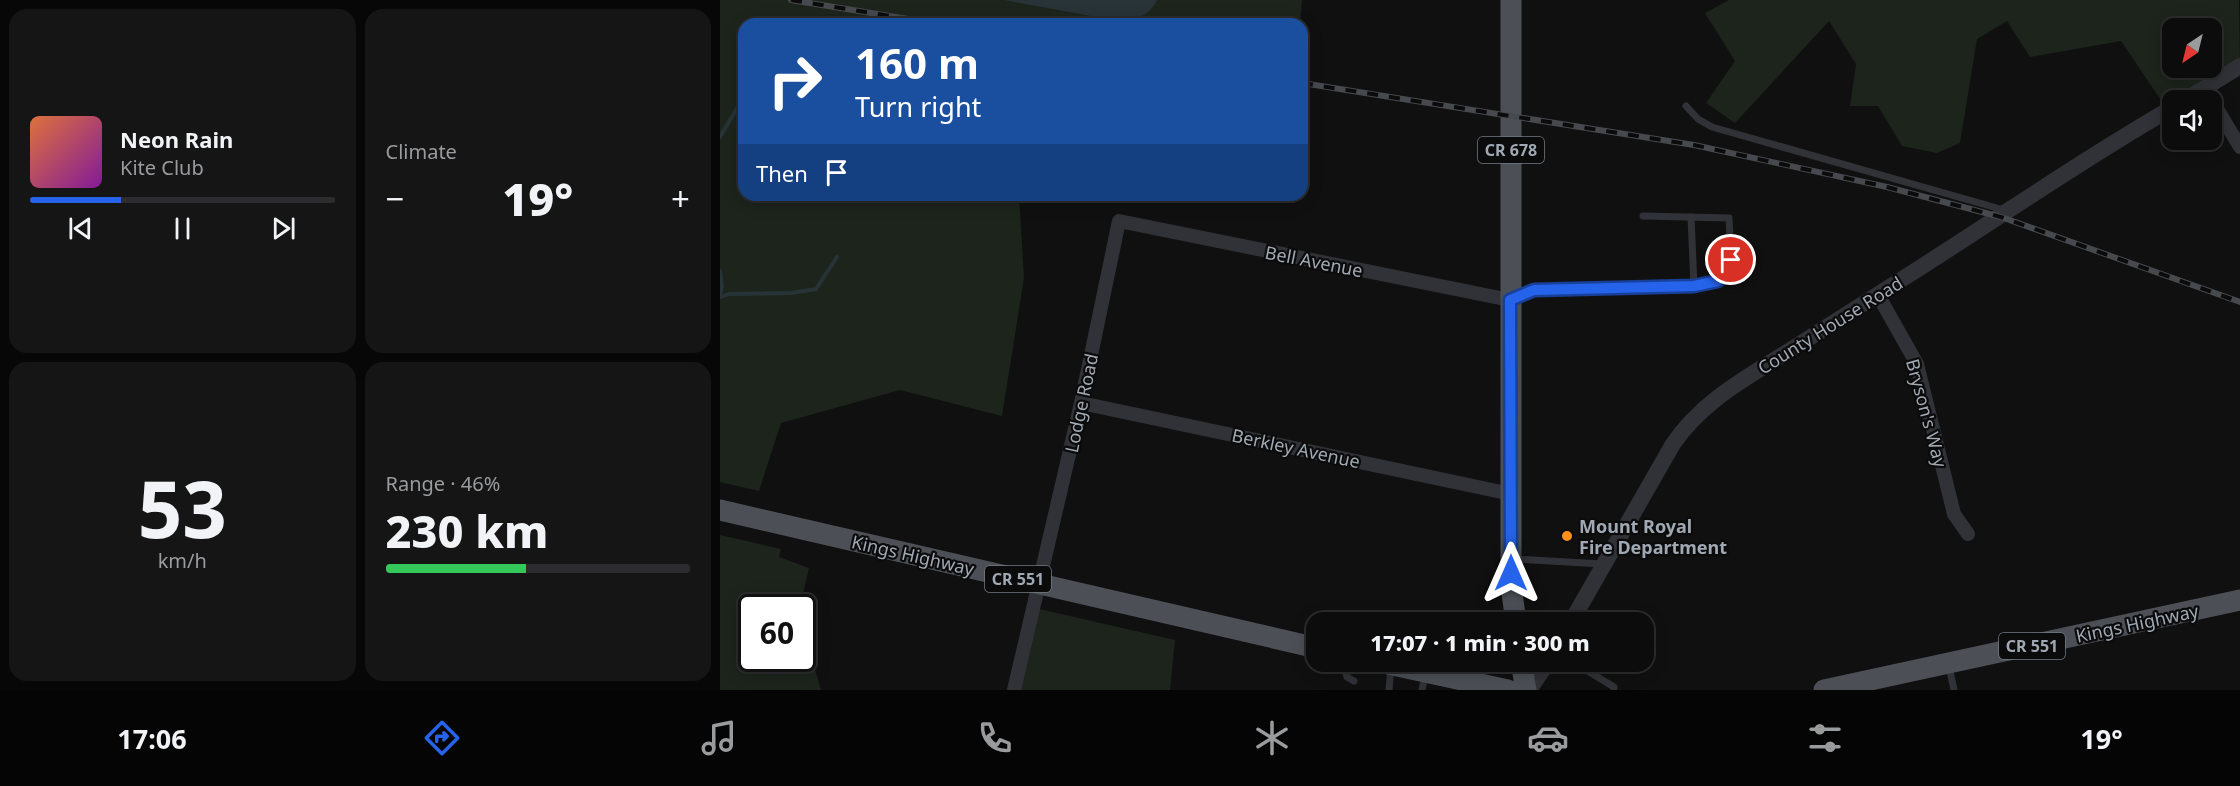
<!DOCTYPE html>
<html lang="en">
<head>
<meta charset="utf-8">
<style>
  body { margin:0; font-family:"Noto Sans",sans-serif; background:#151516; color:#f1f3f6; height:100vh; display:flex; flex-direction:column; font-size:22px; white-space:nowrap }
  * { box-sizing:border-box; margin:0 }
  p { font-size:20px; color:#9a9b9d }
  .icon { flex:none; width:33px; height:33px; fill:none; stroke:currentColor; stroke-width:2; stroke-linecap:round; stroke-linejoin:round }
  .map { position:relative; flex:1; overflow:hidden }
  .side { display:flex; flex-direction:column; gap:9px; padding:9px; background:#070707; width:720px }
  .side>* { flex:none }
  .guide { position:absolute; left:18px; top:18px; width:570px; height:183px; border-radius:18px; box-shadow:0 3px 15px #0003,0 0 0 2px #2c2c2e; background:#1a4fa0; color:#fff; overflow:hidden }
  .needle { width:39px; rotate:215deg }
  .controls { position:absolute; left:1442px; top:18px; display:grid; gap:12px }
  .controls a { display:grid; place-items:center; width:60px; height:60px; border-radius:12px; background:#0c0c0d; box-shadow:0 3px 15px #0003,0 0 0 2px #2c2c2e; font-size:30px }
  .speed { position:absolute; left:18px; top:594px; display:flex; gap:12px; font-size:30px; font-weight:700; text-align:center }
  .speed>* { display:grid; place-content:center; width:78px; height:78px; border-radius:50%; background:#0c0c0d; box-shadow:0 3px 15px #0003,0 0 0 2px #2c2c2e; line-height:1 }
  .speed .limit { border:3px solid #111; border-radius:9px; background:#fff; color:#111 }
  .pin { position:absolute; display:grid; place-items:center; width:51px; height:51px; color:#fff; margin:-26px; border:3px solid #fff; border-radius:50%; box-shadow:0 2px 6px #0007 }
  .me { position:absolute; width:66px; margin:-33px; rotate:0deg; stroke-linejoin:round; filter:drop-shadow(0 0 4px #0008) }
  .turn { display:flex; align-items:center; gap:21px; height:126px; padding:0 18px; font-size:27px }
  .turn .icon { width:78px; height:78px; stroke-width:2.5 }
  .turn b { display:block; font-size:42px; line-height:51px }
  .then { display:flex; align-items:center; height:57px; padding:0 18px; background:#0003; gap:12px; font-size:22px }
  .big { font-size:45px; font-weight:800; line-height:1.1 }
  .side .widget { flex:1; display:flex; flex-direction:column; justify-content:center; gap:9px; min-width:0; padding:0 21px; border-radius:18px; background:#151516 }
  .side .dial { align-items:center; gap:0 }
  .dial b { font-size:78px; line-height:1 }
  .song { display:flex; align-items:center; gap:18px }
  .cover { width:72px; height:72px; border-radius:9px; background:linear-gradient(135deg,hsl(20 70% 55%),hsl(290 70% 35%)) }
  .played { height:6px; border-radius:3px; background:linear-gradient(90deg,#2563eb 30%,#2c2c2e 30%) }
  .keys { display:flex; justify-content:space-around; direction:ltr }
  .heat { display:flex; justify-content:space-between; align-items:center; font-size:33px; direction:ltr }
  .charge { height:9px; border-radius:4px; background:linear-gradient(90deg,#34c759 46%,#2c2c2e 0) }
  .side .tiles { flex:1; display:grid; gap:9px; grid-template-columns:repeat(2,1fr) }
  .trip { position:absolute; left:586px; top:612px; width:348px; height:60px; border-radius:18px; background:#0c0c0d; box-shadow:0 3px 15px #0003,0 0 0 2px #2c2c2e; font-weight:800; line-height:60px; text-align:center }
  .tab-bar { display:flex; height:96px; justify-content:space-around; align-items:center; background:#050505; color:#9a9b9d }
  .tab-bar .icon { width:42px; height:42px }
  .tab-bar .selected { color:#2563eb }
  .tab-bar b { font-size:27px; color:#f1f3f6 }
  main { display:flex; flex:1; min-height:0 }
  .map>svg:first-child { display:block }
</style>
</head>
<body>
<main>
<section class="side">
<div class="tiles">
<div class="widget">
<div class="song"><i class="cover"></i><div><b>Neon Rain</b><p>Kite Club</p></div></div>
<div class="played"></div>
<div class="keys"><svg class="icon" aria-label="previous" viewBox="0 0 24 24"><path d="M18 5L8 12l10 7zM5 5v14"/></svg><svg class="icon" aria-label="pause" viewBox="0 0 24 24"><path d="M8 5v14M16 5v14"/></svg><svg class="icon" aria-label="next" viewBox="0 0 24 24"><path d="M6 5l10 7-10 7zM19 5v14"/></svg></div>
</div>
<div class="widget"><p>Climate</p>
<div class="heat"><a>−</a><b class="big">19°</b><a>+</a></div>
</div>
<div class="widget dial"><b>53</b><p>km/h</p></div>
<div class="widget"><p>Range · 46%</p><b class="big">230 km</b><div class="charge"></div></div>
</div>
</section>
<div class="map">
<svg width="1520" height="690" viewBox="0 0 1520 690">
  <rect width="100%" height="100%" fill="#101011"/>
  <g fill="#1c241c" fill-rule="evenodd">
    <path d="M0 0H582L580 24H24V195H299L304 278 282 416 180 390 61 423 39 491 0 482Z"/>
    <path d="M1009 0H1519L1520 68 1467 100H1452L1449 112 1401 41 1310 57 1287 21 1257 39 1240 143 1217 153 1182 146 1158 106H1130L1136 64 1109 21 1015 123 986 103 1015 61 985 13ZM1452 28H1491V68H1452Z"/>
    <path d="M0 535 61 549 59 557 89 568 80 607 32 608V658H82L83 628 101 690H0Z"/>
    <path d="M315 608 455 640 450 690H296Z"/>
  </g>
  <path fill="#283337" d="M284 0H437C430 16 414 20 398 21Z"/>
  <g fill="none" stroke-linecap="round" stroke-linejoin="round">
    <g stroke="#283337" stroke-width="4">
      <path d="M0 137 23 98"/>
      <path d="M0 271 2 287 0 294"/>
      <path d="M0 297 9 294 71 293 96 289 117 257"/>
    </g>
    <g stroke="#313237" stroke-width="7">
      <path d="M966 106 978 119 992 127 1284 210"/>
      <path d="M971 217 974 286"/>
      <path d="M795 298 814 290 974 286 998 281 1011 260 1009 218 923 216"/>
      <path d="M795 559 882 564"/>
      <path d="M623 662 627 677 634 681"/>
      <path d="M853 662 894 687V690"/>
      <path d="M1229 666 1234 690"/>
      <path d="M669 690 671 667"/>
      <path d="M702 690 705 675"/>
    </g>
    <g stroke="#313237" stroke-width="14">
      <path d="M1485 89 1520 147"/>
      <path d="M1158 295 1197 364 1234 514 1248 534"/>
      <path d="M361 403 791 494"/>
      <path d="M294 690 361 403 399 221 790 300"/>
    </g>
    <g stroke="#313237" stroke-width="16">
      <path d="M1465 100 1520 66"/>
      <path d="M851 622 953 444C983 400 1028 377 1072 349 1111 324 1149 300 1187 276 1276 220 1361 160 1452 108"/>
      <path d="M809 690 828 662"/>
    </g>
    <g stroke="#4c5056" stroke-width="21">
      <path d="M791 0V586L796 622"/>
      <path d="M0 510 597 648"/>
      <path d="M659 662 788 690"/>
      <path d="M801 662 806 690"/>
      <path d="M1104 690 1520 600"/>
    </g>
    <defs>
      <g id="rail">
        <path d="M71 0 219 24"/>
        <path d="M582 83 974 145 1167 187 1281 217 1520 302"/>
      </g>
    </defs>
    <use href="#rail" stroke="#46494e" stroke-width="6"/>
    <use href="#rail" stroke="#0b0b0c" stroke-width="4" stroke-dasharray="11" stroke-linecap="butt"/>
  </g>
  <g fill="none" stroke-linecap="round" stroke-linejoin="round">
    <defs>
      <path id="route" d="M791 573 790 300 814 290 974 286 998 281 1011 260"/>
    </defs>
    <use href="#route" stroke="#184099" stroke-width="15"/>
    <use href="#route" stroke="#2563eb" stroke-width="10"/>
  </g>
  <circle fill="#fc901d" stroke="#0b0b0c" stroke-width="2" cx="847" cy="536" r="6"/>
  <g text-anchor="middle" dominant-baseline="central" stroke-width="4.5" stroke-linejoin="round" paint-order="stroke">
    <g fill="#0b0b0c" stroke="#737a81" stroke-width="1.5">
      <rect x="758" y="137" width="66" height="26" rx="4.5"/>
      <rect x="265" y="566" width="66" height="26" rx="4.5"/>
      <rect x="1279" y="633" width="66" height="26" rx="4.5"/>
    </g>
    <g font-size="16" font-weight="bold" fill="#a0a9b3">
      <text x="791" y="150">CR 678</text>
      <text x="298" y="579">CR 551</text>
      <text x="1312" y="646">CR 551</text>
    </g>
    <g font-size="18" fill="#a0a9b3" stroke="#0b0b0c">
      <text transform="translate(594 261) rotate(11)">Bell Avenue</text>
      <text transform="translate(1110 325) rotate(-32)">County House Road</text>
      <text transform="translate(361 403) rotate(-78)">Lodge Road</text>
      <text transform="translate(1207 413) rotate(75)">Bryson's Way</text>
      <text transform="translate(576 448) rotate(12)">Berkley Avenue</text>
      <text transform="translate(193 555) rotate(13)">Kings Highway</text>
      <text transform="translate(1417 623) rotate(-12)">Kings Highway</text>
    </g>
    <g font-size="18" font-weight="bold" fill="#a0a9b3" stroke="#0b0b0c" text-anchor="start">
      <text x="859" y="526">Mount Royal<tspan x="859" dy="21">Fire Department</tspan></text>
    </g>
  </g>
</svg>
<div class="controls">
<a><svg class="needle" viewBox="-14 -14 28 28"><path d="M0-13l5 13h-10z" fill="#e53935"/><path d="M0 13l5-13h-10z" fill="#9a9b9d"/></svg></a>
<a><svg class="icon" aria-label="sound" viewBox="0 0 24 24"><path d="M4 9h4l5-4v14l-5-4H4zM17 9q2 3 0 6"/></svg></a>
</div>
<div class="speed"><div class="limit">60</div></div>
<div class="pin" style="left:1011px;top:260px;background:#d93025"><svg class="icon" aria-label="arrive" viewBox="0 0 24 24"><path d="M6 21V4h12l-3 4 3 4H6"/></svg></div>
<svg class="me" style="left:791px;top:573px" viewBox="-20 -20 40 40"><path d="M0-17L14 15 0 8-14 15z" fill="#2563eb" stroke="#fff" stroke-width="4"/></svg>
<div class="trip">17:07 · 1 min · 300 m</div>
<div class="guide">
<div class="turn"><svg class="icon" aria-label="right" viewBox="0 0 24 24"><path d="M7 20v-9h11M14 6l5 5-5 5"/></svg><div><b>160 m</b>Turn right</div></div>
<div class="then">Then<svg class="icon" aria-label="arrive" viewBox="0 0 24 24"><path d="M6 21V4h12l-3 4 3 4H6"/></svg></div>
</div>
</div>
</main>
<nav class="tab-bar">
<b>17:06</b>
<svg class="icon selected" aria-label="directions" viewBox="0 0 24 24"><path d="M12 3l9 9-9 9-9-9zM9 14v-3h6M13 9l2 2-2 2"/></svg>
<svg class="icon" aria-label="music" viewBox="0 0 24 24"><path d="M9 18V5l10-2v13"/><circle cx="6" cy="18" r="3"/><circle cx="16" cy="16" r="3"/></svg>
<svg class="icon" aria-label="phone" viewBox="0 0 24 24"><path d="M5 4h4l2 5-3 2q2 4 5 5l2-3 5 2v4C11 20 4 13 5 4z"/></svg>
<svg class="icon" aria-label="climate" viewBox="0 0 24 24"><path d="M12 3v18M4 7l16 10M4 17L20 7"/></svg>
<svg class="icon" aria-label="car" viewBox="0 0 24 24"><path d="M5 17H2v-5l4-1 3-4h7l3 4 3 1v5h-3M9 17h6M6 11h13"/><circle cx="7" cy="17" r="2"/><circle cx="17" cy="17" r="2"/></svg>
<svg class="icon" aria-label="filters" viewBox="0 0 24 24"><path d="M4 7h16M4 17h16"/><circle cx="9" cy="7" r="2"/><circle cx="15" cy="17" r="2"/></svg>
<b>19°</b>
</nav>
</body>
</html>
